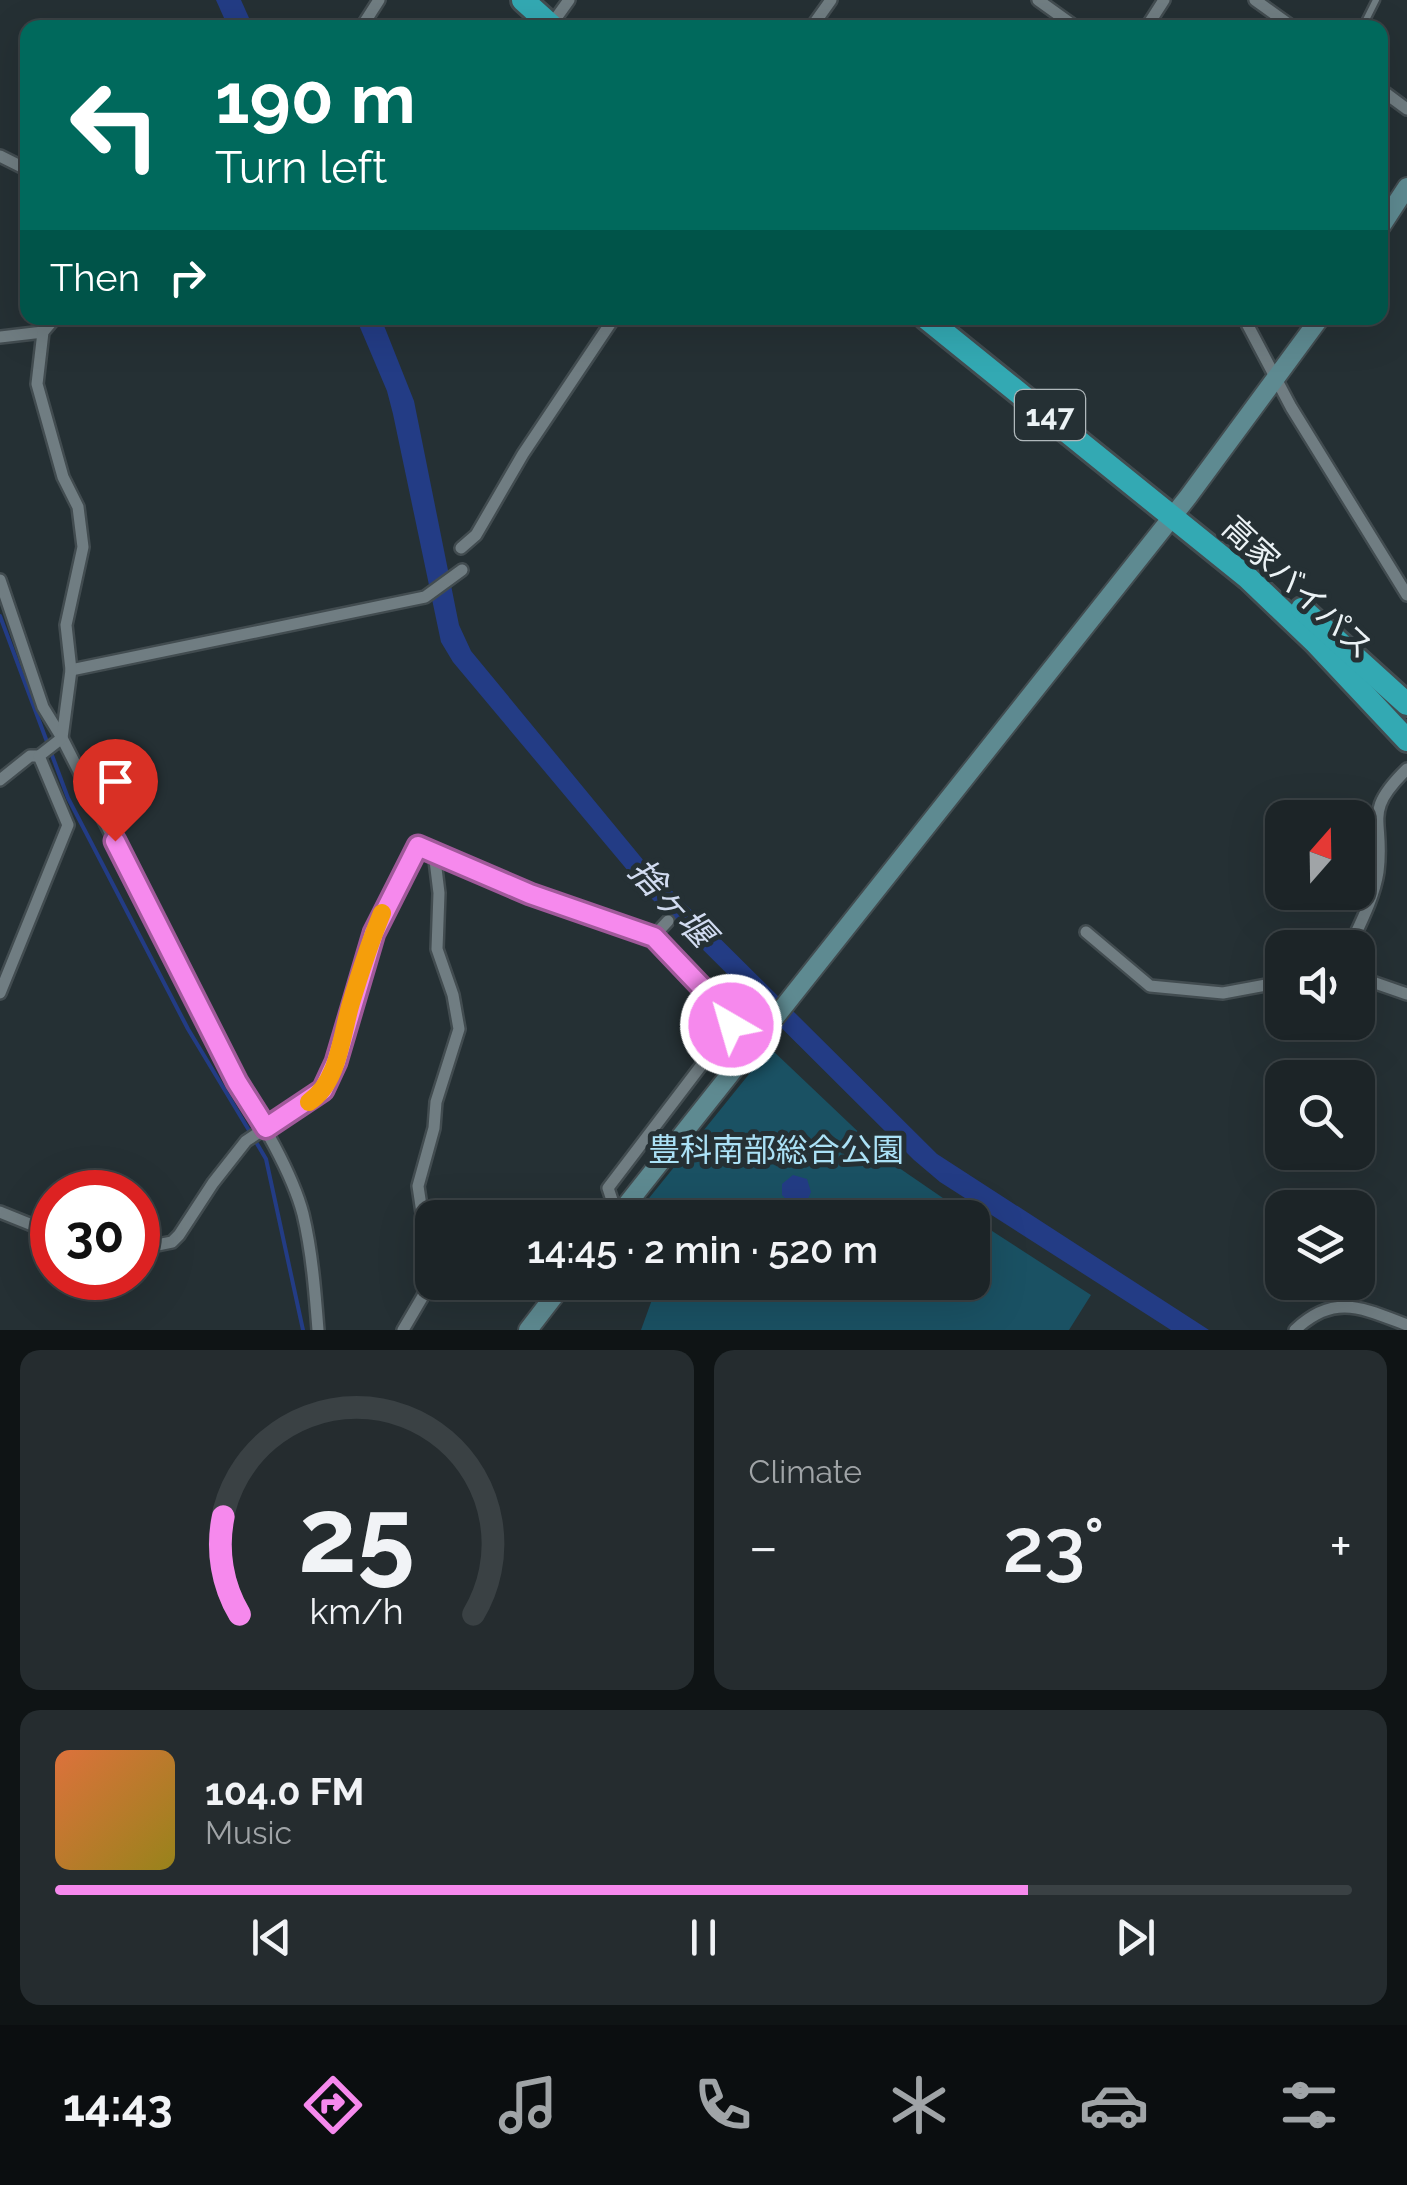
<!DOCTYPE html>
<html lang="en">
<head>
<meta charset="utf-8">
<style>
  body { margin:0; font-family:Raleway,"Noto Sans JP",sans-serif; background:#252c2f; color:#f1f3f6; height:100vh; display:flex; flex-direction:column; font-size:38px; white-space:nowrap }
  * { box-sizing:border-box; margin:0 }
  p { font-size:32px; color:#a0a4a7 }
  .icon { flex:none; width:55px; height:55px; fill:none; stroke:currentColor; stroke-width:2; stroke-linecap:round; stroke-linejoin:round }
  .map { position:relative; height:1330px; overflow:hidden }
  .details { display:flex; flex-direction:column; gap:20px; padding:20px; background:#0f1415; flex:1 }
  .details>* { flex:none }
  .top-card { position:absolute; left:20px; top:20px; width:1368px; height:305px; border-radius:20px; box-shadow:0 10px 40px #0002,0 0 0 2px #3a4144; background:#00695c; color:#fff; overflow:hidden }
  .needle { width:65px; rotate:20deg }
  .tools { position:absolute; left:1265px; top:800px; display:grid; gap:20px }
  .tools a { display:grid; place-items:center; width:110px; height:110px; border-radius:20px; background:#1c2427; box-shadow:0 10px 40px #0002,0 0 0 2px #3a4144; font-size:50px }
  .speed { position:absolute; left:30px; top:1170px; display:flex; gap:20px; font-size:50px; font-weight:700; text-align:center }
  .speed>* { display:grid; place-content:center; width:130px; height:130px; border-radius:50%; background:#1c2427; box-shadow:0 10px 40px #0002,0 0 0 2px #3a4144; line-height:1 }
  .speed .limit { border:15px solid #d22; background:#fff; color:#111 }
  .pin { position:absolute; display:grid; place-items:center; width:85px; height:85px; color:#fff; margin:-102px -42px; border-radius:50% 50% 50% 0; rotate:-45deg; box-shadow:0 0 10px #0007 }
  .pin .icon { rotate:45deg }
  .me { position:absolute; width:110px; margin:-55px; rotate:322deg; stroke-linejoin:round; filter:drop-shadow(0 0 8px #0008) }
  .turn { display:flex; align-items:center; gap:35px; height:210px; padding:0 30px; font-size:45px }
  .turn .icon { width:130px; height:130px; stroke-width:2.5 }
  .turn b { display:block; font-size:70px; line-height:85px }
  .then { display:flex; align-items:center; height:95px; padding:0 30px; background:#0003; gap:20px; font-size:38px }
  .big { font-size:75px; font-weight:600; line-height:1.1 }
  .details .card { flex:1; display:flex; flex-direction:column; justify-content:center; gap:15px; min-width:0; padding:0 35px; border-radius:20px; background:#252c2f }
  .details .dial { align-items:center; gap:0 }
  .dial svg { height:260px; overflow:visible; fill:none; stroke:#3a4144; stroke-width:7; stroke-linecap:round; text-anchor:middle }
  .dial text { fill:#f1f3f6; stroke:none }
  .song { display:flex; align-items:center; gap:30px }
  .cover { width:120px; height:120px; border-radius:15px; background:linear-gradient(135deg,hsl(20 70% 55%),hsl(50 70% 35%)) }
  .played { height:10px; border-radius:5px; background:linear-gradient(90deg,#f689ed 75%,#3a4144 75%) }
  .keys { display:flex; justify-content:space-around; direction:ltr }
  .heat { display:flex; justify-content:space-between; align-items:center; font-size:55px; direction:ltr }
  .details .tiles { flex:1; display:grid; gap:20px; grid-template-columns:1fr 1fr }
  .card:last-child { grid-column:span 2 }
  .trip { position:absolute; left:415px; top:1200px; width:575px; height:100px; border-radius:20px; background:#1c2427; box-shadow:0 10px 40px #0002,0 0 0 2px #3a4144; font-weight:600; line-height:100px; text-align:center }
  .menu { display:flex; height:160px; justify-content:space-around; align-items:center; background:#0b0e10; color:#a0a4a7 }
  .menu .icon { width:70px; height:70px }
  .menu .current { color:#f689ed }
  .menu b { font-size:45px; color:#f1f3f6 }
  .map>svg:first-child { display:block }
</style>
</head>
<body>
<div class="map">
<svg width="1407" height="1330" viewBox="0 0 1407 1330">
  <rect width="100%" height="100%" fill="#253034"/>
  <g fill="#1a5163">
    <path d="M770 1048 889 1161 972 1218H633Z"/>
    <path d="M972 1218 1091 1295 1069 1330H641L658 1283 972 1282Z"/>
  </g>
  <g fill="#233c85">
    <path d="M216 0H241L253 27H228Z"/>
    <path d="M356 318H381L414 401 459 625 471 651 653 872 937 1154 1209 1330H1171L940 1182 914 1160 649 896 453 662 441 642 393 414 387 391Z"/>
    <path d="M793 1175 807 1179 811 1192 807 1201 798 1205 800 1217H783L790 1213 791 1204 782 1195V1184Z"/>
  </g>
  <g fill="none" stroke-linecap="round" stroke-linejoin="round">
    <g stroke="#233c85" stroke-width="4">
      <path d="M0 616 68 798 188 1029 250 1132"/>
      <path d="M256 1142 266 1159 303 1330"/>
    </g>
    <defs>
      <path id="lane" d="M1362 28 1376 0"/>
      <g id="street">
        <path d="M1038 0 1077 28"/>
        <path d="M1255 0 1294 28"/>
        <path d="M551 25 569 0"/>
        <path d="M361 28 379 0"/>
        <path d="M811 28 831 0"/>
        <path d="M1146 28 1164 0"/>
        <path d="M1380 89 1407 109"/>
        <path d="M0 156 28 170"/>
        <path d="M1244 318 1291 407 1407 595"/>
        <path d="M0 337 43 332"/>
        <path d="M461 548 476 535 523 454 614 318"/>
        <path d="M0 580 43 707 62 738 237 1082C260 1119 292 1172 303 1214 312 1252 315 1291 318 1330"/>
        <path d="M71 670 425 597 462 570"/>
        <path d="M0 780 30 756H39"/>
        <path d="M1086 932 1150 986 1223 993 1282 982"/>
        <path d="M653 937 668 921"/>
        <path d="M1349 948C1360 924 1374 898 1378 872 1385 818 1361 814 1407 769"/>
        <path d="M1358 977 1407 994"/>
        <path d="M0 993 68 825 39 756 62 738 71 670 66 625 83 547 78 507 63 477 37 384 43 332 55 318"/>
        <path d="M0 1212 52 1233"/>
        <path d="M138 1249 172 1242 179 1235 213 1183 246 1141 323 1090 335 1062 374 933 418 846 530 893 653 937 731 1018 729 1029 608 1188 613 1203 621 1212"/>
        <path d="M403 1330 423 1296 431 1273 418 1186 434 1128 436 1102 459 1029 453 995 437 949 439 893 434 852"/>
        <path d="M1295 1330C1334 1293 1362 1308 1407 1325"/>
      </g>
      <g id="secondary">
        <path d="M1380 228 1407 187"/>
        <path d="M616 1218 1188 497 1320 318"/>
        <path d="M528 1330 565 1282"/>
      </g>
      <g id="highway">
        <path d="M523 0 554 28"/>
        <path d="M926 318 1248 578 1315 642 1407 740"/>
        <path d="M1302 609 1407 704"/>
      </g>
    </defs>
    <use href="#lane" stroke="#424c50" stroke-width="11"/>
    <use href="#street" stroke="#424c50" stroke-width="16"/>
    <use href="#secondary" stroke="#424c50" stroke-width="22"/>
    <use href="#highway" stroke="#424c50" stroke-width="28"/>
    <use href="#lane" stroke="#707d82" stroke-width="6"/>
    <use href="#street" stroke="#707d82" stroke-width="11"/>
    <use href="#secondary" stroke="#5e8a91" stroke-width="18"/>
    <use href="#highway" stroke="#33a9b3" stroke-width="22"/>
  </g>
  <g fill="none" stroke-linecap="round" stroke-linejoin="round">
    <defs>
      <path id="route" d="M115 841 237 1082 266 1128 323 1090 336 1062 374 933 418 846 530 894 654 937 731 1018V1025"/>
    </defs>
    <use href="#route" stroke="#a0599a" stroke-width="25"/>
    <use href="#route" stroke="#f689ed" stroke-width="18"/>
    <path stroke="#f59e0b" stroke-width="18" d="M309 1102C339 1082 341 1036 351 1003 360 973 370 942 382 913"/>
  </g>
  <g text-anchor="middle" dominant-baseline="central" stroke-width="10" stroke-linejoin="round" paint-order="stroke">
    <rect fill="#253034" stroke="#b0b8bb" stroke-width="2.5" x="1015" y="390" width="70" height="50" rx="8"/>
    <g font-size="30" font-weight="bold" fill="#ebf2f5">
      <text x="1050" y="415">147</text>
    </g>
    <g font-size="32" fill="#ebf2f5" stroke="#253034">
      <text transform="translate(1298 587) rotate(43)">高家バイパス</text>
    </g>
    <g font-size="32" fill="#abe1f6" stroke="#253034">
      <text x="776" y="1149">豊科南部総合公園</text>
    </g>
    <g font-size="35" font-style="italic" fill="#d1dbf0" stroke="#253034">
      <text transform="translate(672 902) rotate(47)">捨ヶ堰</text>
    </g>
  </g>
</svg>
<div class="tools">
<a><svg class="needle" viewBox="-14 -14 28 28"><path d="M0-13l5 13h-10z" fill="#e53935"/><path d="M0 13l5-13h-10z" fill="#a0a4a7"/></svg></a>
<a><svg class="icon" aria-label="sound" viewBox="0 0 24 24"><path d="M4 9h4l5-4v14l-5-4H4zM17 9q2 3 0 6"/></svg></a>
<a><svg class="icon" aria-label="search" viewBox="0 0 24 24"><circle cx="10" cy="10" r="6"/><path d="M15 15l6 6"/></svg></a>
<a><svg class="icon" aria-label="layers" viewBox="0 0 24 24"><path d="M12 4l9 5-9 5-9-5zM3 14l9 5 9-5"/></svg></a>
</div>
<div class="speed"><div class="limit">30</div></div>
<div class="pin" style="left:115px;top:841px;background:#d93025"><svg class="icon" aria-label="arrive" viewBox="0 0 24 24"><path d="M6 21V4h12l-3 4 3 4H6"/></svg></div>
<svg class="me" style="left:731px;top:1025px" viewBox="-20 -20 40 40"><circle r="17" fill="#f689ed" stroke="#fff" stroke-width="3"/><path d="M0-11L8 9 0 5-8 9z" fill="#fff"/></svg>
<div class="trip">14:45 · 2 min · 520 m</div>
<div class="top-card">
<div class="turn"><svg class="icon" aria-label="left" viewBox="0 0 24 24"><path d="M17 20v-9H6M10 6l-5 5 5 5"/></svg><div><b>190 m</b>Turn left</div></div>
<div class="then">Then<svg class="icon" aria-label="right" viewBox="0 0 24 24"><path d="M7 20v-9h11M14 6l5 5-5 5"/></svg></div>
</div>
</div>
<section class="details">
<div class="tiles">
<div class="card dial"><svg viewBox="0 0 100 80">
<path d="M14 69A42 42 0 1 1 86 69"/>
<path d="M14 69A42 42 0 0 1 9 39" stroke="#f689ed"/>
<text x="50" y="56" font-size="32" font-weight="700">25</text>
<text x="50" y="72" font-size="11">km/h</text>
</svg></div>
<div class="card"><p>Climate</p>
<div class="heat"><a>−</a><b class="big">23°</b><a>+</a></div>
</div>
<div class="card">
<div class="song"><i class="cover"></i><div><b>104.0 FM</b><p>Music</p></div></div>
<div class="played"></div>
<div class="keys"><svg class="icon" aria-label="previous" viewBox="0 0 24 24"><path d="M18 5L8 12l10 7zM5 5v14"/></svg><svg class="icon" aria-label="pause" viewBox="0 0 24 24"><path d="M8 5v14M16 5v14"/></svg><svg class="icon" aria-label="next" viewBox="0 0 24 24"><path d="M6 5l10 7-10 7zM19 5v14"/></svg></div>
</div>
</div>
</section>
<nav class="menu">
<b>14:43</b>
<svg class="icon current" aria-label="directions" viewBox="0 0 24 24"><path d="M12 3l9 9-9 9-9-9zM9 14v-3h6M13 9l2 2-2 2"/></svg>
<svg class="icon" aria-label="music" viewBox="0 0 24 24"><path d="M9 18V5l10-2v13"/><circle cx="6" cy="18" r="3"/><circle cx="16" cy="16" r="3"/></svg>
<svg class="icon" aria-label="phone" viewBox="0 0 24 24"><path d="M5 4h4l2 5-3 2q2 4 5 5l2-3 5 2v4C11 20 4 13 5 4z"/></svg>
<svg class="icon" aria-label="climate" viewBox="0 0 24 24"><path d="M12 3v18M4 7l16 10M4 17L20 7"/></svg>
<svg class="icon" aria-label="car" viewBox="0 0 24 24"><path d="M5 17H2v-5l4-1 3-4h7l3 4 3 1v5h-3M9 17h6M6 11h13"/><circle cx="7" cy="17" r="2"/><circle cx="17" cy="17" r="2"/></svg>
<svg class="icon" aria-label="filters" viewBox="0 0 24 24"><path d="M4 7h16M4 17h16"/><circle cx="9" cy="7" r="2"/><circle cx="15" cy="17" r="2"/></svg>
</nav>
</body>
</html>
